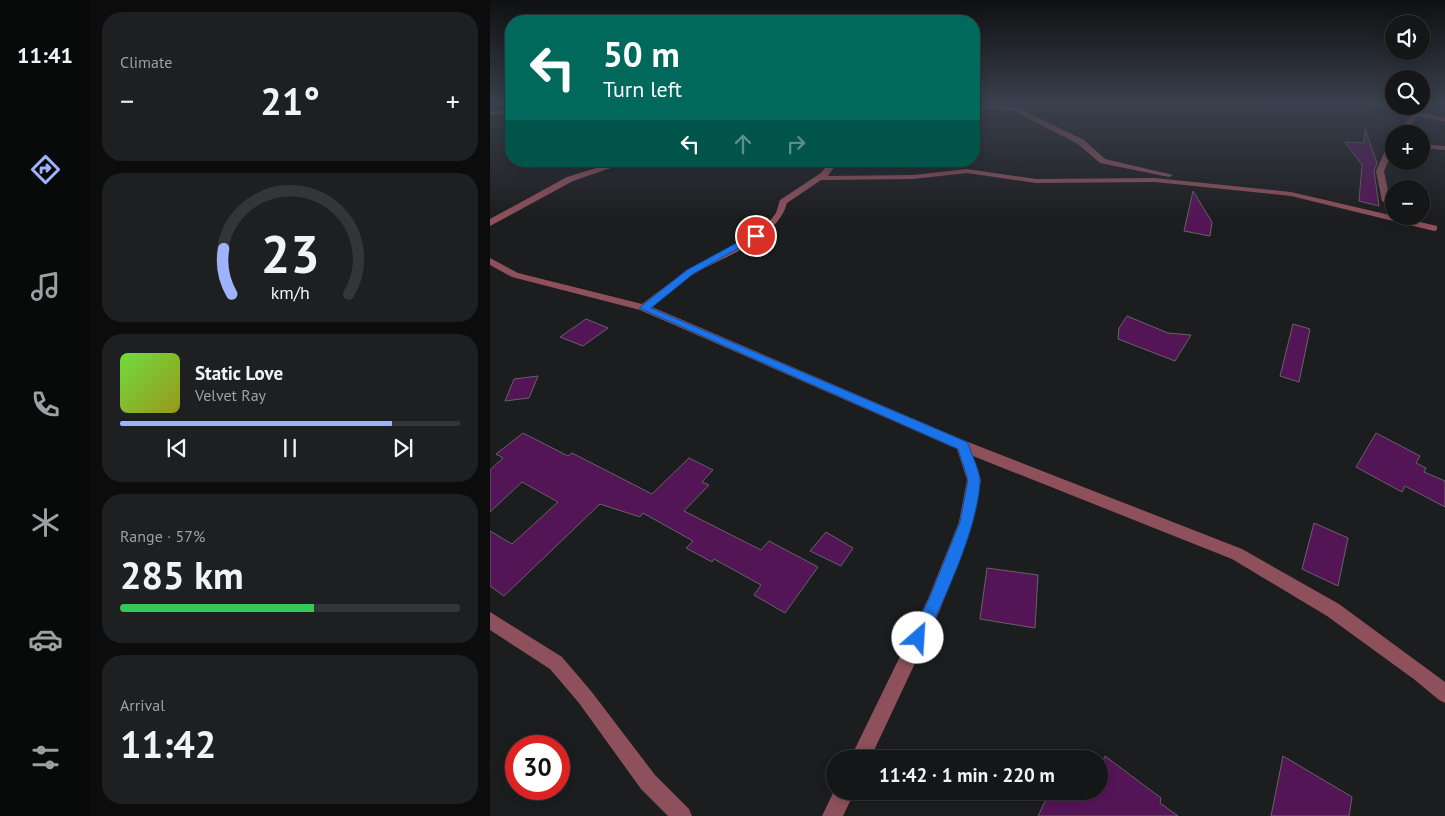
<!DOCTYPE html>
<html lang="en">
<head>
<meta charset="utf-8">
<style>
  body { margin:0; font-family:"PT Sans",sans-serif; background:#1e1f20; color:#f1f3f6; height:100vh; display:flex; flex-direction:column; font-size:19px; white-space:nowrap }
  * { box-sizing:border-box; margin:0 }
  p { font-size:16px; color:#9d9fa1 }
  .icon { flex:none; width:28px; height:28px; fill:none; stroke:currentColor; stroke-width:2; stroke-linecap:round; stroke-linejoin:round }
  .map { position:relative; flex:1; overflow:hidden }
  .drawer { display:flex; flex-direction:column; gap:12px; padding:12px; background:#0c0c0d; width:400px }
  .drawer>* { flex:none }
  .hud { position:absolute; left:15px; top:15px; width:475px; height:152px; border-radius:20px; box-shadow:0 2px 12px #0003,0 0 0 1px #343536; background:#00695c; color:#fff; overflow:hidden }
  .controls { position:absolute; left:895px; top:15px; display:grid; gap:10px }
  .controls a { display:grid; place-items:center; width:45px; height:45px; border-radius:50%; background:#151617; box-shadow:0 2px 12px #0003,0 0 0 1px #343536; font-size:25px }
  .speed { position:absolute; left:15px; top:735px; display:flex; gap:10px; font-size:25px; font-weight:700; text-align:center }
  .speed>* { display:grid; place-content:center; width:65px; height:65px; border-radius:50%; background:#151617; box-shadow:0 2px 12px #0003,0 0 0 1px #343536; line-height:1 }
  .speed .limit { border:8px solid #d22; background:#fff; color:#111 }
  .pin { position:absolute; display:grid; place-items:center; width:42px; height:42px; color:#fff; margin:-21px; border:2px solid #fff; border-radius:50%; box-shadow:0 1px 5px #0007 }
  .me { position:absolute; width:55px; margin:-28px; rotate:26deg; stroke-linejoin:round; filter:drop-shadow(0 0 4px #0008) }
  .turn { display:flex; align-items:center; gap:18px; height:105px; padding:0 15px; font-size:22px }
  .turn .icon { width:65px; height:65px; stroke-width:2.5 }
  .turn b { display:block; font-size:35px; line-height:42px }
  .lanes { display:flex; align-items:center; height:48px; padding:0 15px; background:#0003; justify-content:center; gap:25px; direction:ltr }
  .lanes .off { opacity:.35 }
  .big { font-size:38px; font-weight:600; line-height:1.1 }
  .drawer .card { flex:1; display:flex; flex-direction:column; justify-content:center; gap:8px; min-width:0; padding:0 18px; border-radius:20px; background:#1e1f20 }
  .drawer .dial { align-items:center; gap:0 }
  .dial svg { height:130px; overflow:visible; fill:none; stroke:#343536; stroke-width:7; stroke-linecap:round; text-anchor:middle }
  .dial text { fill:#f1f3f6; stroke:none }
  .song { display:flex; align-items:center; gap:15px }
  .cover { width:60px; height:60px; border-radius:8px; background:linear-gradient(135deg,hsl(100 70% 55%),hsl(60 70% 35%)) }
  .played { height:5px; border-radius:2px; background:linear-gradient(90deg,#9fb3fd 80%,#343536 80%) }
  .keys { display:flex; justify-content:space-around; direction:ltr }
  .heat { display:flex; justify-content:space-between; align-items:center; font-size:28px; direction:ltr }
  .charge { height:8px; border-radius:4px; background:linear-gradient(90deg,#34c759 57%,#343536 0) }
  .trip { position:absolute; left:336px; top:750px; width:282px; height:50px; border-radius:25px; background:#151617; box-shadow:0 2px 12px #0003,0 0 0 1px #343536; font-weight:600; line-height:50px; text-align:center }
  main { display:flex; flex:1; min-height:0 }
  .tabs { display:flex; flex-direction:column; width:90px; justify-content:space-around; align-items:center; background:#080909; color:#9d9fa1 }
  .tabs .icon { width:35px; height:35px }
  .tabs .on { color:#9fb3fd }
  .tabs b { font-size:22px; color:#f1f3f6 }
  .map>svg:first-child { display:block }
</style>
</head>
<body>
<main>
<nav class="tabs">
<b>11:41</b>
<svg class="icon on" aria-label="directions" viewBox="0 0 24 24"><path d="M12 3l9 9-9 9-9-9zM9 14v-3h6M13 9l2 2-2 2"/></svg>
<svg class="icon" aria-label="music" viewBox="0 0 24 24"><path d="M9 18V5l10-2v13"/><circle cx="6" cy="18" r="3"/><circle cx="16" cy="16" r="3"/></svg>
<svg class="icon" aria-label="phone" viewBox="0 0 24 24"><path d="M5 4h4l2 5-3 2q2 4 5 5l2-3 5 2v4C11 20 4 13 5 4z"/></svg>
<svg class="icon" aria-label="climate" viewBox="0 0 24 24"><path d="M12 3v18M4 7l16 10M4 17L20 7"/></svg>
<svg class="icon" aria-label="car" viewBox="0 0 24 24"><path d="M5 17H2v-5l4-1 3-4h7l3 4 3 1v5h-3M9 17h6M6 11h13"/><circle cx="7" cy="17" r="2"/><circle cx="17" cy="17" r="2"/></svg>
<svg class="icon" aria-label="filters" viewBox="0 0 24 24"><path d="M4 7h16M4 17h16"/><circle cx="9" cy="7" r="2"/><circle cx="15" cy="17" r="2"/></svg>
</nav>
<section class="drawer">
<div class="card"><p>Climate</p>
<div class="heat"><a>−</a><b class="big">21°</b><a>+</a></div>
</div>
<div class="card dial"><svg viewBox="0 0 100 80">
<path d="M14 69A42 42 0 1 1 86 69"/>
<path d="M14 69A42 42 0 0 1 9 41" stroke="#9fb3fd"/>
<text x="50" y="56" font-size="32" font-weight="700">23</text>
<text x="50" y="72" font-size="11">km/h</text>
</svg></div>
<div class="card">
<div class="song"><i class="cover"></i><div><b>Static Love</b><p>Velvet Ray</p></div></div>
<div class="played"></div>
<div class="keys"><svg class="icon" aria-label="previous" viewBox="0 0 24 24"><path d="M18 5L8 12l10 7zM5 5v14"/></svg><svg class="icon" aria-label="pause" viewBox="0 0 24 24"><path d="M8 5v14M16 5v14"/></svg><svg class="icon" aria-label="next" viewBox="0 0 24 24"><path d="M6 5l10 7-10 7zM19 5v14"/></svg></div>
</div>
<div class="card"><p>Range · 57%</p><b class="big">285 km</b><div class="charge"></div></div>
<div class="card"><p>Arrival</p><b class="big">11:42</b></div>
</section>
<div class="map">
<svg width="955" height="816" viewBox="0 0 955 816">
  <rect width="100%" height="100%" fill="#1c1d1f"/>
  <g fill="#541557" stroke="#656365">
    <path d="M875 129 887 163 884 171 889 206 869 201 872 165 855 142 874 143Z"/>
    <path d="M703 191 722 222 720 236 694 231Z"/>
    <path d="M637 316 678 333 701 335 685 361 628 339 629 328Z"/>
    <path d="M96 319 118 328 93 346 70 337Z"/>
    <path d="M803 324 820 329 809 382 790 376Z"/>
    <path d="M48 376 39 398 15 401 24 379Z"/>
    <path d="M33 433 78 456 82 453 162 494 199 458 223 470 212 482 219 485 194 511 271 550 279 541 328 567 295 613 264 595 271 585 224 559 222 562 196 548 203 541 153 513 150 517 110 504 14 596 0 586V531L22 544 68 502 32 482 0 512V470L13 458 6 454Z"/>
    <path d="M886 433 930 456 926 463 936 468 934 472 955 481V507L915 486 912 492 866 467Z"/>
    <path d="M824 523 858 538 848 586 812 569Z"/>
    <path d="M336 532 363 548 351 566 320 551Z"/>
    <path d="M497 568 548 575 545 628 490 619Z"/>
    <path d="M615 756 671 798 670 803 688 816H548L560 791H610V768Z"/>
    <path d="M793 756 862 797 859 816H781Z"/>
  </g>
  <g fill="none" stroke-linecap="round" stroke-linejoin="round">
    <g fill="#8e515b" fill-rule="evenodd">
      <path d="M484 104 515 105 528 108 594 140 615 159 683 175 679 177 610 163 588 144 524 111 484 108Z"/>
      <path d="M875 104H890L955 118V122L928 116 913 134H906L922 115Z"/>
      <path d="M21 110V114L0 115V111Z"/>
      <path d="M904 137V148L894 171 900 200 904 202V208L892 201 886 171 900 139Z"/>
      <path d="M931 144 955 146V150L931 148Z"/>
      <path d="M129 161 138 162 83 181 0 226V219L77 177Z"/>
      <path d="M340 161H348L338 176 423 175 477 169 546 179 665 178 801 192 947 226V230L944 231 801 196 665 182 546 183 477 173 423 179 331 180 297 203C287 240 234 256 204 274 189 283 176 296 162 307L478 442 752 549 849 604 955 682V703L949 700 925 680 837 616 742 559 483 456 491 480 483 522 450 610 380 759H360L438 599 469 522 477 480 467 449 150 310 22 277 0 265V258L28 273 152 304 197 270 240 248 279 222 286 213 290 200 331 173Z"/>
      <path d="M0 612 72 657 101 691 165 775 199 809 202 816H178L151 789 89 703 60 669 0 630Z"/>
      <path d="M345 789V791H365L353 816H332Z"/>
    </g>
  </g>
  <linearGradient id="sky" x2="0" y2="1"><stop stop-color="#0f1011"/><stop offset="0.47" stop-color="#3a404d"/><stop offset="1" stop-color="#3a404d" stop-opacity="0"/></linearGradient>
  <rect width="955" height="219" fill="url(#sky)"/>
  <path fill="#1a73e8" stroke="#114b97" d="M263 234 270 236 203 274 161 308 477 442 479 446C482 456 490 471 490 482 487 531 454 599 433 644L428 646 422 644 420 638 439 599 470 522 478 480 468 449 149 308 197 270Z"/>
</svg>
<div class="controls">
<a><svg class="icon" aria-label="sound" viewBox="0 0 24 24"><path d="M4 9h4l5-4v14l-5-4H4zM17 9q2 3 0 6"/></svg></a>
<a><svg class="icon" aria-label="search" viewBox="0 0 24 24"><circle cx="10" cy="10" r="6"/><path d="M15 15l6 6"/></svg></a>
<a>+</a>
<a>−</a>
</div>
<div class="speed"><div class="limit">30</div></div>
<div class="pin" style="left:266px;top:236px;background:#d93025"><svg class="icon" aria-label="arrive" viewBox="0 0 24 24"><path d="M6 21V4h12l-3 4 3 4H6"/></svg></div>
<svg class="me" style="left:428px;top:638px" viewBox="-20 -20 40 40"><circle r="19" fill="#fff"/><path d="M0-13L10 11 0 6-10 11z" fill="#1a73e8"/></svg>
<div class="trip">11:42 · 1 min · 220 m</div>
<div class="hud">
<div class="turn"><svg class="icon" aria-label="left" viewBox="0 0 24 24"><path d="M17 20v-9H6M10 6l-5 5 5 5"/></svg><div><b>50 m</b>Turn left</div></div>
<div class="lanes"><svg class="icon" aria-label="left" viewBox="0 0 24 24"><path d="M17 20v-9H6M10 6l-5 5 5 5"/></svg><svg class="icon off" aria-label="ahead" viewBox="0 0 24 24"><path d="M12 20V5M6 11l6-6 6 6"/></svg><svg class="icon off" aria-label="right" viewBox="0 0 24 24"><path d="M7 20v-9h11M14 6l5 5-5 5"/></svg></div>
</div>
</div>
</main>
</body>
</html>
